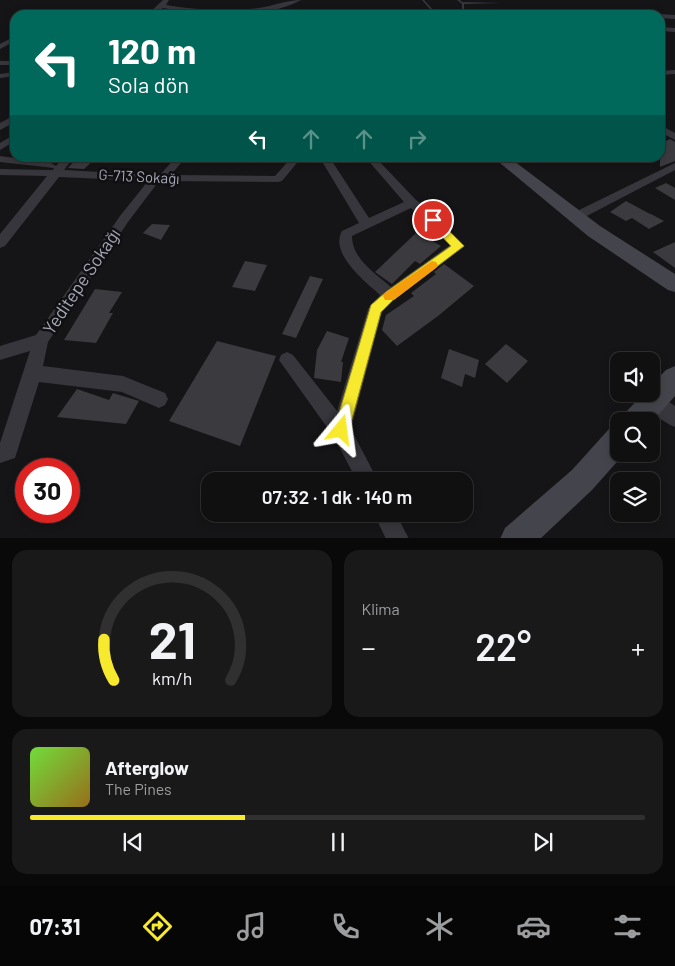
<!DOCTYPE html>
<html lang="tr">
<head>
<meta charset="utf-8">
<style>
  body { margin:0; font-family:Barlow,sans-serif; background:#19191a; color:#f1f3f6; height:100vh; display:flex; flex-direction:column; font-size:19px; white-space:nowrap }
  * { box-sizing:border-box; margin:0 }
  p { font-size:16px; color:#9c9d9f }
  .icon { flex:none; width:28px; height:28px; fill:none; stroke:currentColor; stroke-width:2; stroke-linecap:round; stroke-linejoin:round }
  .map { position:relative; height:538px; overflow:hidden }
  .side { display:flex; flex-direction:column; gap:12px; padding:12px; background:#090909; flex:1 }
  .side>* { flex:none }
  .top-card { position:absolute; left:10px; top:10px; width:655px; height:152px; border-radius:15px; box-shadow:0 2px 8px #0003,0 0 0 1px #303031; background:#00695c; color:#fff; overflow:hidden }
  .fabs { position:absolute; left:610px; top:352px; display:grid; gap:10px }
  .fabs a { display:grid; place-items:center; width:50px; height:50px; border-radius:10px; background:#101011; box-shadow:0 2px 8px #0003,0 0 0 1px #303031; font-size:25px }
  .speed { position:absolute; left:15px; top:458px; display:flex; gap:10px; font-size:25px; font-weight:700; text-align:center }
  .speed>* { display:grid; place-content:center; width:65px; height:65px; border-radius:50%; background:#101011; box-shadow:0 2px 8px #0003,0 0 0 1px #303031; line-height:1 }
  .speed .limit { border:8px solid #d22; background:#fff; color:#111 }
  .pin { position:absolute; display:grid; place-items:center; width:42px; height:42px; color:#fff; margin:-21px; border:2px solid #fff; border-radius:50%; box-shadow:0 1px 5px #0007 }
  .me { position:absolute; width:55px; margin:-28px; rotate:16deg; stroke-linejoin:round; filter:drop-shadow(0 0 4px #0008) }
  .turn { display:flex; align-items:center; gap:18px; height:105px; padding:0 15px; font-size:22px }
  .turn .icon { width:65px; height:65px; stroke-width:2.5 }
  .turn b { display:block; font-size:35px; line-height:42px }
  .lanes { display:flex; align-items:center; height:48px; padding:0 15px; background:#0003; justify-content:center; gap:25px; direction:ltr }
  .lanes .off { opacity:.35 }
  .big { font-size:38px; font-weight:600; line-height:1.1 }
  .side .widget { flex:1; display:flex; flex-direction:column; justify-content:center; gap:8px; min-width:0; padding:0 18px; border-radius:15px; background:#19191a }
  .side .dial { align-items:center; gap:0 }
  .dial svg { height:130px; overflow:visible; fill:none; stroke:#303031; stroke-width:7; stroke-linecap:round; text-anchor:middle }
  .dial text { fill:#f1f3f6; stroke:none }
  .song { display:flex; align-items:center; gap:15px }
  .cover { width:60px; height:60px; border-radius:8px; background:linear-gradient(135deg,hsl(100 70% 55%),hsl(40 70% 35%)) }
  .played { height:5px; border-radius:2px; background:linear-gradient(90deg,#f7e92d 35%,#303031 35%) }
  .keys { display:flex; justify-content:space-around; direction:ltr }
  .heat { display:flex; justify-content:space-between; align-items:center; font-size:28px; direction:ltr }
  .side .tiles { flex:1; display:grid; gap:12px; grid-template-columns:1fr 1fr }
  .widget:last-child { grid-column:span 2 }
  .trip { position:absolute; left:201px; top:472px; width:272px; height:50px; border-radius:15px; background:#101011; box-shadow:0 2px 8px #0003,0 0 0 1px #303031; font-weight:600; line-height:50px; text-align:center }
  .dock { display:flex; height:80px; justify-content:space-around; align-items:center; background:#060607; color:#9c9d9f }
  .dock .icon { width:35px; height:35px }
  .dock .on { color:#f7e92d }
  .dock b { font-size:22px; color:#f1f3f6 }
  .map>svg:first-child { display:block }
</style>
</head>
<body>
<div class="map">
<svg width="675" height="539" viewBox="0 0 675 539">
  <rect width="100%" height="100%" fill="#151517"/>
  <g fill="#3a3a3f">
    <path d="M670 139 675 142V161L660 167V144Z"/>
    <path d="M77 158 94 160 84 169 68 168Z"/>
    <path d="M666 183 675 188V200L655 188Z"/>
    <path d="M626 201 650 214H651L664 221 649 229 632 218 626 221 610 212Z"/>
    <path d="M152 224 170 225 161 240 143 233Z"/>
    <path d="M417 232 441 246 420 264 415 261 392 284 375 272Z"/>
    <path d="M675 242V268L653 252Z"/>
    <path d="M245 261 267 265 255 291 232 287Z"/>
    <path d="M444 264 474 286 438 316 397 346 382 330 386 315 414 296 411 293 436 274 434 272Z"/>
    <path d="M310 276 323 279 296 338 282 334Z"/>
    <path d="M95 289 122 292 109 313H113L96 343 64 340Z"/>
    <path d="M327 331 349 338 341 362H343L341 382 314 378 317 350Z"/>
    <path d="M217 341 276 356 240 446 169 421Z"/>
    <path d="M506 344 528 361 507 383 485 364Z"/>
    <path d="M449 349 479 360 475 378 465 374 462 387 441 378Z"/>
    <path d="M77 389 109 400 113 393 139 401 126 424 57 417Z"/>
  </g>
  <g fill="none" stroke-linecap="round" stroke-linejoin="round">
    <g fill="#36363c" fill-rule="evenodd">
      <path d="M422 0H424L438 15H435Z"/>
      <path d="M457 0H460L462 2 502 3 464 4V15H462V4Z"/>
    </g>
    <g fill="#36363c" fill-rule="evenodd">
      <path d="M163 0H169L166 5C197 10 228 12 259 8 273 6 287 0 301 0 266 20 201 15 163 8L154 15H147Z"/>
      <path d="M660 14 675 15V19L660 18V15H658Z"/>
      <path d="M660 27 675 28V32L660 31Z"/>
      <path d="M15 36V41L0 49V44Z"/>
      <rect x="0" y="61" width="15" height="4"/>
      <path d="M675 70V74L660 75V71Z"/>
      <path d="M15 72V76L0 78V74Z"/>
      <path d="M15 115V122L0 130V123Z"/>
      <path d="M660 125 675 133V140L660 132Z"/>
      <path d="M15 134V141L0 150V143Z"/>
      <path d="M0 156 51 163 56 166 63 158H73L64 170 156 175H160L175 158H185L171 175 275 176 291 158H301L282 181 278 182 159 181 128 222 48 342 43 366 123 376 165 393 168 399 165 405 159 408 122 392 39 382 15 458 0 463V443L30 351 0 360V346L36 335 120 216 148 181 59 177 5 246 0 248V234L47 176 0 175V169L53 170 54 168 0 162Z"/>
      <path d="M320 158H330L369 218 404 202 366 158H376L416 200 426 207 465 246 395 299 382 312 351 429 378 481H357L334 437 279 360 281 355 287 352 293 355 337 411 368 309 380 295C366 282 329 254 342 231L359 223ZM411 208 450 245 391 287C375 273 352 259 352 236Z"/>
      <path d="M675 163V170L581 219H573L571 216 573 213Z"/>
      <path d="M654 392 675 406V427C664 423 650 412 645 401L648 395Z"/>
      <path d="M374 514H396L409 539H386Z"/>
    </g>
    <g fill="#44444c" fill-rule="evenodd">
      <path d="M218 11 238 12 242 15H214L215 12Z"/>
      <path d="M494 158H510L600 226 675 274V292L668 290 588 236Z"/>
      <path d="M675 366V396L651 423V421H622L626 412 643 394H651V385L666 370Z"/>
      <path d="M619 425V454H624L592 490 540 539H500L505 528 572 470 609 429Z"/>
    </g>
  </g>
  <path fill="#f7e92d" stroke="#a1971d" d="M433 217 436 218 464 246 394 299 381 312 349 430 347 435 341 438 336 435 334 430 371 305 386 292 451 246 429 223 428 220Z"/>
  <path fill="#f59e0b" d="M432 261 436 262 438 265 436 268 394 300H385L383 296 385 293Z"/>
  <g text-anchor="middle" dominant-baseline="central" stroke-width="5" stroke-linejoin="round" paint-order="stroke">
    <g font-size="15" fill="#a6a7b7" stroke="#101012">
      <text transform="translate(139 176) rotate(3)">G-713 Sokağı</text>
    </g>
    <g font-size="18" fill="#a6a7b7" stroke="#101012">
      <text transform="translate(81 281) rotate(-56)">Yeditepe Sokağı</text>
    </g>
  </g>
</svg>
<div class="fabs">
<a><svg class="icon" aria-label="sound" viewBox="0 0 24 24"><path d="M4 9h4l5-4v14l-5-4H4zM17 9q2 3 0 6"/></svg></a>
<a><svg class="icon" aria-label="search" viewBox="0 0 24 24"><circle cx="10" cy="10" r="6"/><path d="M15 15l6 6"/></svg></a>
<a><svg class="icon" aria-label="layers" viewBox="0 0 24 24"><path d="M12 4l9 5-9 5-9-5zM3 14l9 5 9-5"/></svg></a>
</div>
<div class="speed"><div class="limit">30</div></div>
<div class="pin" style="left:433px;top:220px;background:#d93025"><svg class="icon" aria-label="arrive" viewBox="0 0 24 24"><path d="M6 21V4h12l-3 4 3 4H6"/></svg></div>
<svg class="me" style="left:341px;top:430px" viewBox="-20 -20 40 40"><path d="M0-17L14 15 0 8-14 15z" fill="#f7e92d" stroke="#fff" stroke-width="4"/></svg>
<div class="trip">07:32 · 1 dk · 140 m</div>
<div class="top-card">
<div class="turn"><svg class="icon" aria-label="left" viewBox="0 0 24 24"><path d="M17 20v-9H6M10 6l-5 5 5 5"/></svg><div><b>120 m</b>Sola dön</div></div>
<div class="lanes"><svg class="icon" aria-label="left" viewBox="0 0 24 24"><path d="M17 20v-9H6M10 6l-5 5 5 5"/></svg><svg class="icon off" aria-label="ahead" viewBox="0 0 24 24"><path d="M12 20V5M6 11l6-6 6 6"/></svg><svg class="icon off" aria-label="ahead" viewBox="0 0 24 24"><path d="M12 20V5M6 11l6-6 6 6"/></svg><svg class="icon off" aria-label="right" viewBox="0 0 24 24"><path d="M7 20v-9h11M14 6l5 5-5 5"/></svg></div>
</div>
</div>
<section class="side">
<div class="tiles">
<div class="widget dial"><svg viewBox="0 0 100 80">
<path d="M14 69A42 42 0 1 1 86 69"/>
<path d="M14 69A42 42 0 0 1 8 44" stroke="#f7e92d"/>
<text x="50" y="56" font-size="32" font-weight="700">21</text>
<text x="50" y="72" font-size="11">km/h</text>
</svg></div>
<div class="widget"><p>Klima</p>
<div class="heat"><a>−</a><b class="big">22°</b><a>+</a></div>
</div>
<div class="widget">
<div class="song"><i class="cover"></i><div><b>Afterglow</b><p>The Pines</p></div></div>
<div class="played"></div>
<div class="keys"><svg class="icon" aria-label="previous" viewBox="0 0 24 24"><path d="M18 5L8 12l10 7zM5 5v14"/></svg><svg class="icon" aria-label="pause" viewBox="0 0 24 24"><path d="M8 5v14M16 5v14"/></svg><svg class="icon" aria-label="next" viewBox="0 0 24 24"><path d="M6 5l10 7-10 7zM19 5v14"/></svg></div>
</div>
</div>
</section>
<nav class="dock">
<b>07:31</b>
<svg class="icon on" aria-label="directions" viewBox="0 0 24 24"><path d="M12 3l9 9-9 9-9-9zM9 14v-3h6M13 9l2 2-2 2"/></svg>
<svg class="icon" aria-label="music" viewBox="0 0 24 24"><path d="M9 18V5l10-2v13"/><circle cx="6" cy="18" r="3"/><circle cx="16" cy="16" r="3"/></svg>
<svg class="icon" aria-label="phone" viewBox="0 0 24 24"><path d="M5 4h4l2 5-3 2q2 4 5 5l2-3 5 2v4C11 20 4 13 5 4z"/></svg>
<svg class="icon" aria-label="climate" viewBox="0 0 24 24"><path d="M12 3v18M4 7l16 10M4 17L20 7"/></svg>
<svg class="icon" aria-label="car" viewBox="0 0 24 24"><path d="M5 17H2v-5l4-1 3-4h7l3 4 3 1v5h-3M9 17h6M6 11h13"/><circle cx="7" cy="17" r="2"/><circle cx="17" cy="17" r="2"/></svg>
<svg class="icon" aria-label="filters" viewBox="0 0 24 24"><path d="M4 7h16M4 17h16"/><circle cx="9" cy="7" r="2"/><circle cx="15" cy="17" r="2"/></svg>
</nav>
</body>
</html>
